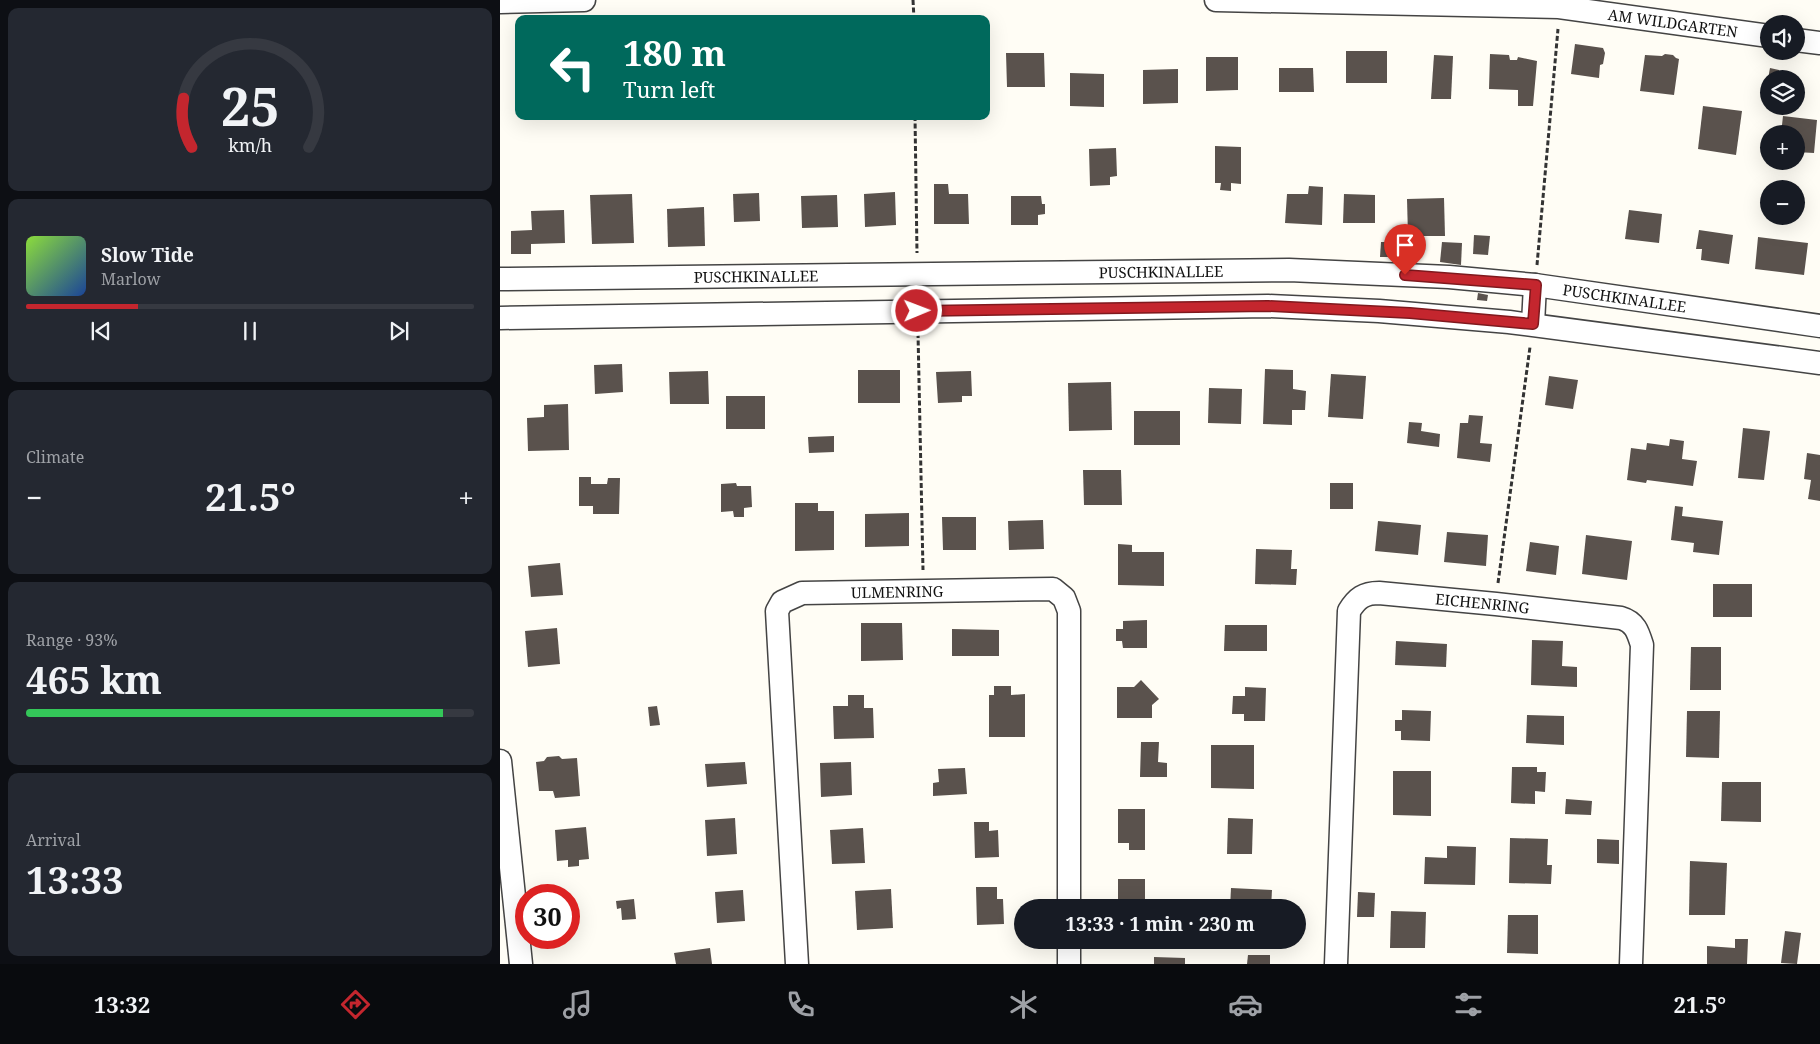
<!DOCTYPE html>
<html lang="en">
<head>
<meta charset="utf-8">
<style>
  body { margin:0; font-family:"Noto Serif",serif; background:#242831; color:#f1f3f6; height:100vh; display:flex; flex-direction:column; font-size:19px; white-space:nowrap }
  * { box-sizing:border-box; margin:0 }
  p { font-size:16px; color:#9ea1a6 }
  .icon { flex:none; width:28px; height:28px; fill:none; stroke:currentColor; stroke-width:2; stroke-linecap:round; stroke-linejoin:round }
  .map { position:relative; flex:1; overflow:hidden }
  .side { display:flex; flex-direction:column; gap:8px; padding:8px; background:#0d0f14; width:500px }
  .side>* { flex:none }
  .banner { position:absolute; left:15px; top:15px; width:475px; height:105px; border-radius:10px; box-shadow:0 5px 20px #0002; background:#00695c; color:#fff; overflow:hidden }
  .buttons { position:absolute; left:1260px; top:15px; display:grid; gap:10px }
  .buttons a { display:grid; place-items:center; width:45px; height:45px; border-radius:50%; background:#171b24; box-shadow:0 5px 20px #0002; font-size:25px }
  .speed { position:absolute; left:15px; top:884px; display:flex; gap:10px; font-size:25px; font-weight:700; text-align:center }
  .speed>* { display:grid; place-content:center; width:65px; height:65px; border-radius:50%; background:#171b24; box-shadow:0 5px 20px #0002; line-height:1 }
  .speed .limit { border:8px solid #d22; background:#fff; color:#111 }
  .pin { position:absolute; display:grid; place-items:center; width:42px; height:42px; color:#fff; margin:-51px -21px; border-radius:50% 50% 50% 0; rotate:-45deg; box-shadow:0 0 5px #0007 }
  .pin .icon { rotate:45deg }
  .me { position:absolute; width:55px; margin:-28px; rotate:89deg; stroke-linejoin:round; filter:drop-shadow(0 0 4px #0008) }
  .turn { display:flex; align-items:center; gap:18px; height:105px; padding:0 25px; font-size:22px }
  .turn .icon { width:65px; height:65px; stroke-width:2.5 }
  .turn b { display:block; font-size:35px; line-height:42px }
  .big { font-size:38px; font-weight:700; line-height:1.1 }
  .side .tile { flex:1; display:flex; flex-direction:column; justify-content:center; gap:8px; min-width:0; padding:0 18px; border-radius:10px; background:#242831 }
  .side .dial { align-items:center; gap:0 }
  .dial svg { height:130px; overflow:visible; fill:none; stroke:#363941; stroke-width:7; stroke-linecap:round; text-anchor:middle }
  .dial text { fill:#f1f3f6; stroke:none }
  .song { display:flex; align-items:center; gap:15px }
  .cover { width:60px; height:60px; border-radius:8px; background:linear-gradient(135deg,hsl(90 70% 55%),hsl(220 70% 35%)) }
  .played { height:5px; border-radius:2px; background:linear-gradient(90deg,#c4262e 25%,#363941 25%) }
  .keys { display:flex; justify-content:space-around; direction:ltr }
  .heat { display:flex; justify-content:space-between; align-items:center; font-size:28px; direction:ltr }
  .charge { height:8px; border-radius:4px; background:linear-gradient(90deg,#34c759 93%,#363941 0) }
  .trip { position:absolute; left:514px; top:899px; width:292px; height:50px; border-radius:25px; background:#171b24; box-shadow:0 5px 20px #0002; font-weight:700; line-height:50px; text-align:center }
  .tabs { display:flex; height:80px; justify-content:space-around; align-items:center; background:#090b0e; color:#9ea1a6 }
  .tabs .icon { width:35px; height:35px }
  .tabs .active { color:#c4262e }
  .tabs b { font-size:22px; color:#f1f3f6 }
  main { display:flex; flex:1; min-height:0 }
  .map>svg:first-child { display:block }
</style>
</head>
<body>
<main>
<section class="side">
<div class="tile dial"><svg viewBox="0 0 100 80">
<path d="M14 69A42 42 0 1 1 86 69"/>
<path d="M14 69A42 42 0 0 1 9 39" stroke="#c4262e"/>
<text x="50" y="56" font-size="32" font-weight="700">25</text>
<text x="50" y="72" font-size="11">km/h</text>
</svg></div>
<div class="tile">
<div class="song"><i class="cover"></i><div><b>Slow Tide</b><p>Marlow</p></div></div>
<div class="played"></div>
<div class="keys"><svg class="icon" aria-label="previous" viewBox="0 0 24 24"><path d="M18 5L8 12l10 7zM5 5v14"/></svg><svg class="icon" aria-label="pause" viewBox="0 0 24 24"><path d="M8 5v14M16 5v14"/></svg><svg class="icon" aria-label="next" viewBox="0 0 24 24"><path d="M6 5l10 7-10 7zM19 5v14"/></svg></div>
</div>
<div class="tile"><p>Climate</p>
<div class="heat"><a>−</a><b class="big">21.5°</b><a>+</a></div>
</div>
<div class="tile"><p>Range · 93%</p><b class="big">465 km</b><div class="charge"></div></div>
<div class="tile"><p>Arrival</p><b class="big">13:33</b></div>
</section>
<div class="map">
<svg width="1320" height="964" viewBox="0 0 1320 964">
  <rect width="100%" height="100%" fill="#fffdf5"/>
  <g fill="#5a524d">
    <path d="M1075 44 1103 48 1105 53 1103 64 1100 65 1099 78 1071 74Z"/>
    <rect x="846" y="51" width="41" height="32"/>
    <path d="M506 53H544L545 87H507Z"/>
    <path d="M990 54 1009 55 1010 60H1017L1018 57 1037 61 1033 106H1018V90L989 89Z"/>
    <path d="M1165 54 1173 55 1176 58 1179 59 1174 95 1140 91 1145 55 1162 56Z"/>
    <path d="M934 55 953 56 951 99H931Z"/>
    <path d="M706 57H738V90L706 91Z"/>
    <path d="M779 68H813L814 92H779Z"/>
    <path d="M1270 68 1279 70V79H1268Z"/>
    <path d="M678 69V103L643 104V70Z"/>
    <path d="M570 73 604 74V107L570 106Z"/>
    <path d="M1203 106 1242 111 1236 155 1198 149Z"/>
    <path d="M1283 116 1317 120 1314 153 1296 152V134H1281Z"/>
    <path d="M715 146 741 147V184L731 183V191L720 190 721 183H715Z"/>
    <path d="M616 148 617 176 610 177V185L590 186 589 149Z"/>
    <path d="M434 184H448L449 194H468L469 224H434Z"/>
    <path d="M809 186 823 187 822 225 785 223 787 194H808Z"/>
    <path d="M395 192 396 225 365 227 364 194Z"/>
    <path d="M259 193 260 221 234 222 233 194Z"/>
    <path d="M132 194 134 243 92 244 90 195Z"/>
    <path d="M844 194 875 195V223H843Z"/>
    <path d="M337 195 338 227 302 228 301 196Z"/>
    <path d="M511 196H541L542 204H545V214L538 215V225H511Z"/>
    <path d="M944 198 945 236H908L907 199Z"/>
    <path d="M204 207 205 246 168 247 167 209Z"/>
    <path d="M64 210 65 243 31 244V254H11V231L32 230 31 211Z"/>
    <path d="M1129 210 1162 214 1159 243 1125 239Z"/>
    <path d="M1199 230 1233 235 1229 264 1201 260 1202 249H1196Z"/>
    <path d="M974 235 990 236 988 255 973 254Z"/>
    <path d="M1258 237 1308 243 1304 275 1255 269Z"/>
    <path d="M881 242H895L894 257H880Z"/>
    <path d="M942 242 962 243 961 265 940 262Z"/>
    <path d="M978 293 988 295 987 301 977 300Z"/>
    <path d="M122 364 123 392 95 394 94 365Z"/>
    <path d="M765 369 793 370V389L806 391 805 410H792V425L763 424Z"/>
    <rect x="358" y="370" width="42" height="33"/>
    <path d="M208 371 209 404H170L169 372Z"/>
    <path d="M471 371 472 396H462V402L438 403 436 372Z"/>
    <path d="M831 374 866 376 863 419 828 417Z"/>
    <path d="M1049 376 1078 380 1073 409 1045 405Z"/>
    <path d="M611 382 612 430 569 431 568 383Z"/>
    <path d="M709 388 742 389 741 424 708 423Z"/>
    <rect x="226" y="396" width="39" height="33"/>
    <path d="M68 404 69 450 28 451 27 418 44 417V405Z"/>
    <rect x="634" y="411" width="46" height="34"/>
    <path d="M969 415 983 416 980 443 992 444 990 462 957 458 960 423H968Z"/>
    <path d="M909 422 922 423 921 431 940 434 939 447 907 443Z"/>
    <path d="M1243 428 1270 431 1264 480 1238 478Z"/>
    <path d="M334 436V452L309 453 308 437Z"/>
    <path d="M1170 439 1184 441 1182 459 1197 461 1193 486 1147 480 1146 483 1127 480 1131 448 1146 450 1147 443 1169 446Z"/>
    <path d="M1307 453 1320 455V501L1308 499 1311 480 1304 479Z"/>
    <path d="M583 470H621L622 505H584Z"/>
    <path d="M79 477H91V484H107L108 478H120L119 514H93V506H79Z"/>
    <path d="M236 483 237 486H251L252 507 244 508V517H234L233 511 221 512V484Z"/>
    <rect x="830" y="483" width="23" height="26"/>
    <path d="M295 503H318V511H334V550L295 551Z"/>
    <path d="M1175 506 1183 507 1182 516 1223 521 1219 555 1193 552 1194 543 1171 540Z"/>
    <path d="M409 513V546L365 547V514Z"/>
    <path d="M442 517H476V550H443Z"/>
    <path d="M543 520 544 549 509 550 508 521Z"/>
    <path d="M878 521 921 525 918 555 875 551Z"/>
    <path d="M947 532 988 535 986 566 944 562Z"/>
    <path d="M1086 535 1132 541 1127 580 1082 574Z"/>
    <path d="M1030 542 1059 546 1056 575 1026 571Z"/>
    <path d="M618 544 632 545V552H664V586L618 585Z"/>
    <path d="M756 549 792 550 791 569H797L796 585 755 584Z"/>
    <path d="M60 563 63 595 31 597 28 566Z"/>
    <rect x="1213" y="584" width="39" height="33"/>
    <path d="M647 620V648H623L622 641H616V629H623V621Z"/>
    <path d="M361 623H402L403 660 361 661Z"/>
    <path d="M725 625H767V651H724Z"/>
    <path d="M57 628 60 664 28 667 25 631Z"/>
    <path d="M452 629 499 630V656H452Z"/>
    <path d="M1032 640 1063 641 1062 666 1077 667V687L1031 685Z"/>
    <path d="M896 641 947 644 946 667 895 665Z"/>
    <path d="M1191 647H1221V690H1190Z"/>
    <path d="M641 680 659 699 652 705V718H617V687H634Z"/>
    <path d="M494 686H511V695L525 694V737H489V695H494Z"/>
    <path d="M745 687 766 688 765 721H744V714H732L733 696H745Z"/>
    <path d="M348 695H364V708H373L374 738 334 739 333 706H348Z"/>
    <path d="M157 706 160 725 150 726 148 707Z"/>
    <path d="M902 710 931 711 930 741 901 740V731H895V720H902Z"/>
    <path d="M1187 711H1220L1219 758 1186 757Z"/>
    <path d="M1027 715 1064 716V745L1026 743Z"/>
    <path d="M641 742H659L658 762 667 763V777H640Z"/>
    <path d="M711 745H754V789L711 788Z"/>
    <path d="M59 756 62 759 77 758 80 796 55 798 53 791H39L36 762 44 761 47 757Z"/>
    <path d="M245 762 247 784 207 787 205 764Z"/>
    <path d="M351 762 352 795 321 797 320 763Z"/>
    <path d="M1012 767H1037V772H1046L1045 792 1035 791V804L1011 803Z"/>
    <path d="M465 768 467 794 433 796V783L439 782 438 769Z"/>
    <path d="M893 771H931V816L893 815Z"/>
    <path d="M1222 782H1261V822L1221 821Z"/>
    <path d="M1066 799 1092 801 1091 815 1065 814Z"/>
    <path d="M618 809H645V850H629V843H618Z"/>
    <path d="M235 818 237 854 207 856 205 820Z"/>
    <path d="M728 818 753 819 752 854H727Z"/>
    <path d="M474 822H489V831L498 830 499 857 475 858Z"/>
    <path d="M86 827 89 859 79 860V866L68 867V860L57 861 55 830Z"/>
    <path d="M363 828 365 863 332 864 330 830Z"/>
    <path d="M1010 838 1048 839 1047 865H1052L1051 884 1009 883Z"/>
    <path d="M1097 839 1119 840V864L1097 863Z"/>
    <path d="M947 846 976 847 975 885 924 884 925 857 947 858Z"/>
    <path d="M1190 861 1227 863 1225 915H1189Z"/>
    <rect x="618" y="879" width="27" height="29"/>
    <path d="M476 887H497V899H503L504 924 477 925Z"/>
    <path d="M731 888 772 890 771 908H730Z"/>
    <path d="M391 889 393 928 357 930 355 891Z"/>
    <path d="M243 890 245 921 217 923 215 892Z"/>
    <path d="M858 892 875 893 874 917H857Z"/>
    <path d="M134 899 136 919 122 920 121 908 117 909 116 901Z"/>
    <path d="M891 911 926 912 925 948H890Z"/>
    <path d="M1008 915H1038V954L1007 953Z"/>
    <path d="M1285 931 1301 933 1297 964 1281 963Z"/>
    <path d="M1235 939H1248L1247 964H1207V946L1235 948Z"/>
    <path d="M210 948 212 964H176L174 953Z"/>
    <path d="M748 955H770V964H747Z"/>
    <path d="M654 957 685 958V964H654Z"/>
  </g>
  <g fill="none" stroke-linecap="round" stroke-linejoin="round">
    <defs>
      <g id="minor">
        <path id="s1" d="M716 0 1059 7 1269 36"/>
        <path d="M0 2 84 0"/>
        <path d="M1296 40 1320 43"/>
        <path id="s2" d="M0 279 789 270 949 277 1035 285 1320 326"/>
        <path d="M0 318 768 306 879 311 1009 322 1320 363"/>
        <path d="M1033 324 1035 285"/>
        <path d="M0 761 21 964"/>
        <path id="s3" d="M297 964 277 611 282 602 302 593 553 589 564 598 569 611V908"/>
        <path d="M569 964V940"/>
        <path id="s4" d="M836 964 849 611C857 598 864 593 879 593L996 604 1121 618C1135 622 1138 632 1142 645L1131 964"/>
      </g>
    </defs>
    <use href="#minor" stroke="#444" stroke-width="25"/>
    <g stroke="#333" stroke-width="3" stroke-dasharray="5 2.5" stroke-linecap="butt">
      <path d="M413 0 414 19"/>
      <path d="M415 116 417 253"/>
      <path d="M1037 265 1058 29"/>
      <path d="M418 333 423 570"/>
      <path d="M998 583 1030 347"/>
    </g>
    <use href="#minor" stroke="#fff" stroke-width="22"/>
  </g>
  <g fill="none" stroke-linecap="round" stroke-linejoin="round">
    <defs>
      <path id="route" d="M417 311 768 306 910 313 1033 324 1036 285 905 275"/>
    </defs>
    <use href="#route" stroke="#7f191e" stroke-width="12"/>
    <use href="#route" stroke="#c4262e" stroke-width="9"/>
  </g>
  <g text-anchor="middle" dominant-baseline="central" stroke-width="5" stroke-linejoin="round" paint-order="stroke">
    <g font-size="15" fill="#111" stroke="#fff">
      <text stroke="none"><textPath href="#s1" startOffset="458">AM WILDGARTEN</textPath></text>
      <text stroke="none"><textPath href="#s2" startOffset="661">PUSCHKINALLEE</textPath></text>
      <text stroke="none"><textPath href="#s2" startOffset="256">PUSCHKINALLEE</textPath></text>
      <text stroke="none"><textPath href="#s2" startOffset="1126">PUSCHKINALLEE</textPath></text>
      <text stroke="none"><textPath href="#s3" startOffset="481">ULMENRING</textPath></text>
      <text stroke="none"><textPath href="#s4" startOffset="494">EICHENRING</textPath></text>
    </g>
  </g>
</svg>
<div class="buttons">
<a><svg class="icon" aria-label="sound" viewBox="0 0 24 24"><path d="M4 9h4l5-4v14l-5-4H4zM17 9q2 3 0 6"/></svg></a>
<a><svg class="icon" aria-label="layers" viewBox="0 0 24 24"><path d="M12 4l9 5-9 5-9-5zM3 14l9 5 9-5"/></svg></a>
<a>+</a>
<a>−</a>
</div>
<div class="speed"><div class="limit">30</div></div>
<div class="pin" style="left:905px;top:275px;background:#d93025"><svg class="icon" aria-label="arrive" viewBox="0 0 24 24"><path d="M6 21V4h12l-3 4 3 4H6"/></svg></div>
<svg class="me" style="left:417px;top:311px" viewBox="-20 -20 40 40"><circle r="17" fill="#c4262e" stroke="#fff" stroke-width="3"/><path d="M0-11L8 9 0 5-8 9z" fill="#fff"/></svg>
<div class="trip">13:33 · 1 min · 230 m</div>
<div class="banner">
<div class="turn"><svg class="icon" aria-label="left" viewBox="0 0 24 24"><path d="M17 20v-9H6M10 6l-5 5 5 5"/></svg><div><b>180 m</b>Turn left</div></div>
</div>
</div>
</main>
<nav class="tabs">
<b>13:32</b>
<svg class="icon active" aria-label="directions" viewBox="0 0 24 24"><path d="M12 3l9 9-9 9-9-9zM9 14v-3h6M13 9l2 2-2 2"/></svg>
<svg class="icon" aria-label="music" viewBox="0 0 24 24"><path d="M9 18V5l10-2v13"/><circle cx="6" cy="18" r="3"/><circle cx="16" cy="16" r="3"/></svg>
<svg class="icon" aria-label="phone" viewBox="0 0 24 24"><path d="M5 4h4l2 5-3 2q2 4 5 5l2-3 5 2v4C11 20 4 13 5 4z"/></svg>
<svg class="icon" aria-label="climate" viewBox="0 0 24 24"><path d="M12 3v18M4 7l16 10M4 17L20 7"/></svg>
<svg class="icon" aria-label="car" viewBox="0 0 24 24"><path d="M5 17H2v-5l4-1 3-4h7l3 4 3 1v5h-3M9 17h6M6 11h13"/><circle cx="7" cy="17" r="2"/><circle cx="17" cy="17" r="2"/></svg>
<svg class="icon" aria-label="filters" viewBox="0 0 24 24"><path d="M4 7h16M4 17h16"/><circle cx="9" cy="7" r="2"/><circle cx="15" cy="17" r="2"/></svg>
<b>21.5°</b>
</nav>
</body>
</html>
